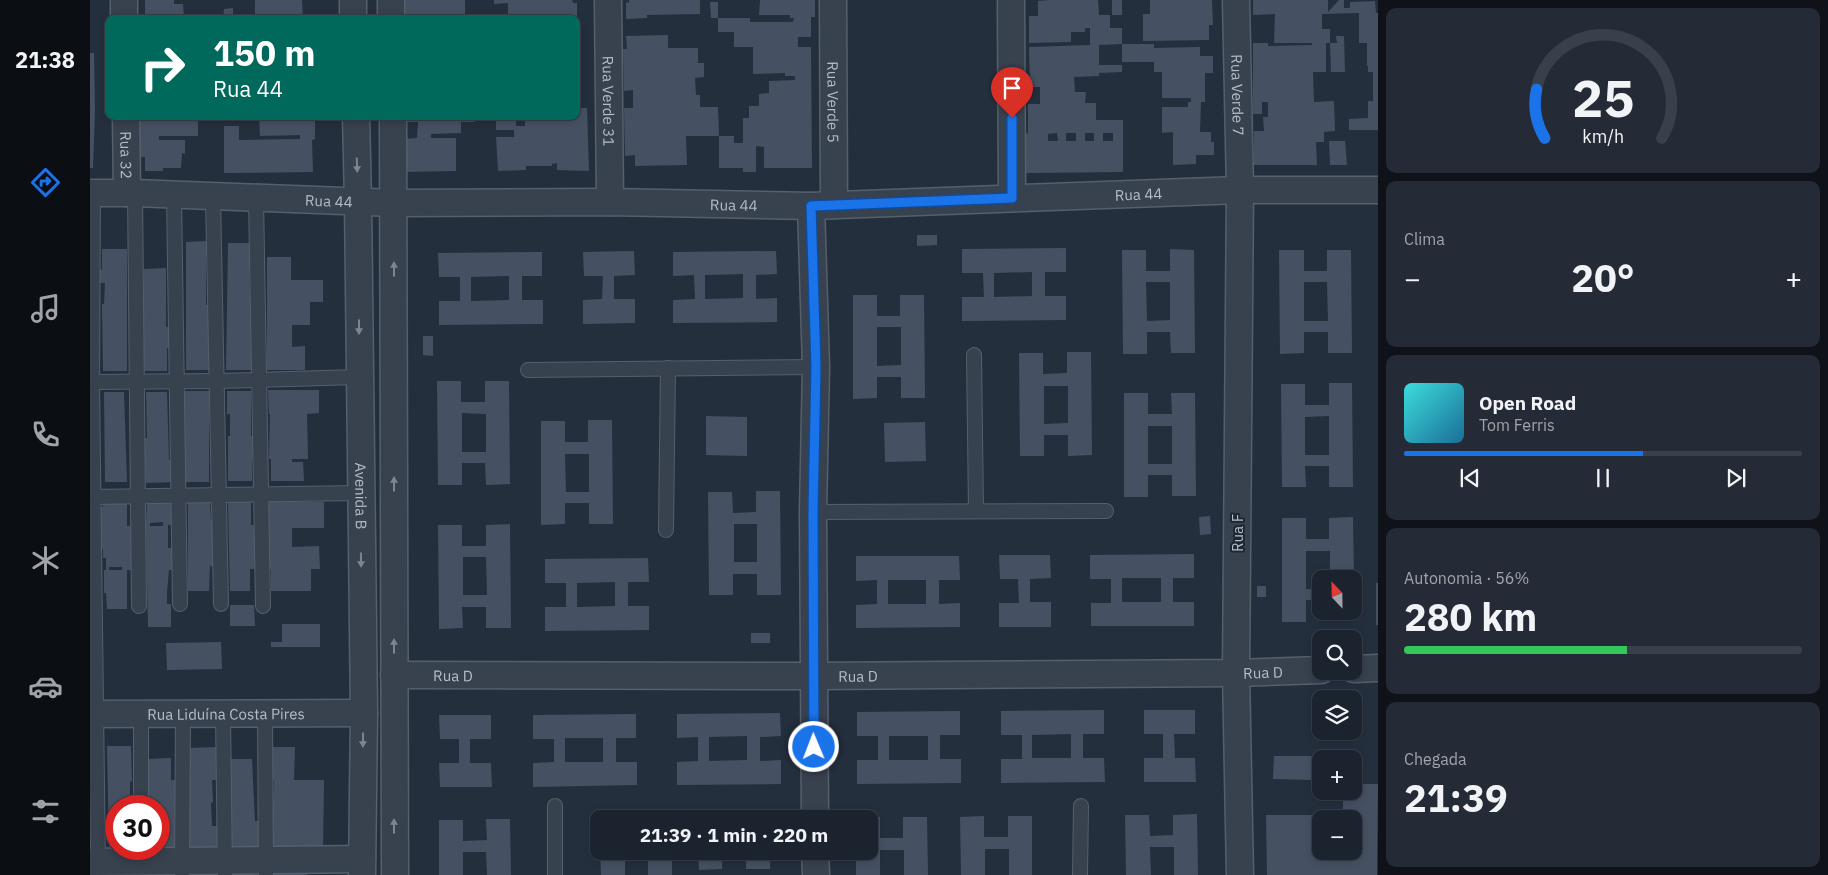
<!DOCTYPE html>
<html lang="pt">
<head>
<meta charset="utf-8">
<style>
  body { margin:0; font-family:"IBM Plex Sans",sans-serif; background:#242b36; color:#f1f3f6; height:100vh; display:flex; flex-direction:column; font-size:19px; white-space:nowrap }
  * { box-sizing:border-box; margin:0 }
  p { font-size:16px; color:#a0a4aa }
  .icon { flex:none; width:28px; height:28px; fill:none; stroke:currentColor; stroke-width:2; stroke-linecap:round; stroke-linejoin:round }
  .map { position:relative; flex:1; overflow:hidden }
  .panel { display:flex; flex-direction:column; gap:8px; padding:8px; background:#0f1319; width:450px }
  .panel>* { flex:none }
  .guide { position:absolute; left:15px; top:15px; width:475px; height:105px; border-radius:10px; box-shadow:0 2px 8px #0003,0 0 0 1px #39404a; background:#00695c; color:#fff; overflow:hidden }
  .needle { width:32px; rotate:338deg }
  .tools { position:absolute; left:1222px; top:570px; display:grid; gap:10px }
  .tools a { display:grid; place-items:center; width:50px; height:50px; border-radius:10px; background:#1b232e; box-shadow:0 2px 8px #0003,0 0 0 1px #39404a; font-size:25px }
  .speed { position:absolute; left:15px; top:795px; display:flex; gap:10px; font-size:25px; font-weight:700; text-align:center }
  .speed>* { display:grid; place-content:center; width:65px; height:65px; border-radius:50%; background:#1b232e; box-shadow:0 2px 8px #0003,0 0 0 1px #39404a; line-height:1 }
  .speed .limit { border:8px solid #d22; background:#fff; color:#111 }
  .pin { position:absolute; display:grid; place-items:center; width:42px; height:42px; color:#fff; margin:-51px -21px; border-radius:50% 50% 50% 0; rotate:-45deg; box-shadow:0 0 5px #0007 }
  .pin .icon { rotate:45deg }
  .me { position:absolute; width:55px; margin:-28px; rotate:359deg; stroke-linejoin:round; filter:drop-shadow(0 0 4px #0008) }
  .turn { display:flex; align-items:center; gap:18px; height:105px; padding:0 25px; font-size:22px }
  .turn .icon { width:65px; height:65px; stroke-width:2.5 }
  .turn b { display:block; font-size:35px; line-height:42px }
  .big { font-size:38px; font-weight:700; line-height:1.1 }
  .panel .tile { flex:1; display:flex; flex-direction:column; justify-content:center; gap:8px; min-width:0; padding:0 18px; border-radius:10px; background:#242b36 }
  .panel .dial { align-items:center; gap:0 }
  .dial svg { height:130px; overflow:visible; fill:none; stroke:#39404a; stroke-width:7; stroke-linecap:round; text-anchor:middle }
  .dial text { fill:#f1f3f6; stroke:none }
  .song { display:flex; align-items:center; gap:15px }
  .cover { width:60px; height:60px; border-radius:8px; background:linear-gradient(135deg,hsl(180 70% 55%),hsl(200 70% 35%)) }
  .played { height:5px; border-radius:2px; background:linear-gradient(90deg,#1a73e8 60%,#39404a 60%) }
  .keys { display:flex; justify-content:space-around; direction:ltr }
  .heat { display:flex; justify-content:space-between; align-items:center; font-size:28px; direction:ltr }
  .charge { height:8px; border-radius:4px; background:linear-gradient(90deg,#34c759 56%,#39404a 0) }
  .trip { position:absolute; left:500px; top:810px; width:288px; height:50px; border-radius:10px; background:#1b232e; box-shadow:0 2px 8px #0003,0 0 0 1px #39404a; font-weight:700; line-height:50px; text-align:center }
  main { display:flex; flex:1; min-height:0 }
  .menu { display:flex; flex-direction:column; width:90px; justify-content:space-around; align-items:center; background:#0b0e12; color:#a0a4aa }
  .menu .icon { width:35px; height:35px }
  .menu .active { color:#1a73e8 }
  .menu b { font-size:22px; color:#f1f3f6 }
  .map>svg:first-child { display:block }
</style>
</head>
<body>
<main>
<nav class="menu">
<b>21:38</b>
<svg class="icon active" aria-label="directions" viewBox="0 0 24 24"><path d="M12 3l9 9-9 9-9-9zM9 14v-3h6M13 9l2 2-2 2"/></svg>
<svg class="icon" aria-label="music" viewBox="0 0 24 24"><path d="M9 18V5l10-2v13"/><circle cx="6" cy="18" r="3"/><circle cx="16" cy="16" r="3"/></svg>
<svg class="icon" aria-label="phone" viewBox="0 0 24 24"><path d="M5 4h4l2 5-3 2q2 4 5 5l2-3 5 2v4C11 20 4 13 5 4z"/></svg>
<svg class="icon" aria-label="climate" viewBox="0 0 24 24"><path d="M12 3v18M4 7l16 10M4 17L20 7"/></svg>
<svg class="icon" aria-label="car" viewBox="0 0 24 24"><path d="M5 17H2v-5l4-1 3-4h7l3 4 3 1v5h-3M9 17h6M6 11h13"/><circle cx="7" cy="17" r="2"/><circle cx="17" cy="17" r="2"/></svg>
<svg class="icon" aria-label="filters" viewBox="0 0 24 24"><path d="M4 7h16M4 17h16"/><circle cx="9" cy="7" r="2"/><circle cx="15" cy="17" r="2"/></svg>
</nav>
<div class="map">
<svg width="1288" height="875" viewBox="0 0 1288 875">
  <rect width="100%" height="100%" fill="#242f3e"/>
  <g fill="#455162" fill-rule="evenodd">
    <path d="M55 0H84V4H93L94 16H103V19H55Z"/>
    <path d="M165 0H212L213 19H165Z"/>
    <path d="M312 0H375V19H313Z"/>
    <path d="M404 0H482L483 3H487V19H418V3L404 4Z"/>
    <path d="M539 0H610V14L557 15V18L536 19V2L539 3Z"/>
    <path d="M670 0H725V17H721V37H708V47H721L722 168H674V147L666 146V172H653V168H629V136H596L597 165 545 166V155L535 156 534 108H543V90L534 91 533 49H537L536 36 578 35V48H608V63H614V77L605 78 606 95H610V107H628L629 136H644V143H653V118H659V106H669V94L679 93V81L705 80V76H695V73L663 74V47H644V32H628V18H660V22H703L704 18H700V15H669Z"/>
    <path d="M959 0H1008L1009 15H1020V28H1032V44L1009 45V65H1032V72L1009 73V76L984 77 985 92H996L995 103H1006V120H1033V172L936 173V134L938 133V104H950V87H940L939 47 1000 45V28H995V32H981V42L939 43V16H948V1ZM967 133 968 141H958V134ZM976 133H986V141H976ZM995 133H1004V141H995ZM1013 133H1023V141H1013Z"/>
    <rect x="1022" y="0" width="10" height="15"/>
    <path d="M1060 0H1122L1123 25H1119V40L1053 41V14H1060Z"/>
    <path d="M1163 0H1238V12L1249 0H1254V8H1260V2L1285 1 1286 13H1288V130H1259V119L1278 118V101H1283V72H1278V66H1277V43H1269V13L1232 14V29H1240V43H1247L1246 36H1254L1255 72H1241L1240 43H1236V72H1223L1224 102 1244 101 1245 131 1234 132V142H1226L1227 165H1164V131H1174L1173 117H1178V102H1172V114H1163V43H1178V46L1222 45V43H1184L1185 14 1163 15Z"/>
    <path d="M620 2H628V18H621Z"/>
    <path d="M143 8V19H133L134 9Z"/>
    <path d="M1032 44H1064V48L1110 47V56H1123V73H1115V102H1111L1110 132H1121V142H1124V155H1106V164L1083 165V132L1072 133V107H1098V102H1101V98H1072V72H1064V62H1032Z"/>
    <path d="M486 48H489L490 78H486Z"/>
    <path d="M0 53H4L5 111 3 168H0Z"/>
    <path d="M486 84H488V108H497L499 171 467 170V163L462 164V166H436V170L408 171 406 137H424V130H406V116H486ZM426 119H435V126H426Z"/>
    <path d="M43 116H108V136H69V140H95V154L92 153 91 168H73V171H55V157H44Z"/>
    <path d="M169 116H225V139L222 140 223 172 134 173V126H149V140L210 139V135L170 136Z"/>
    <path d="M313 116H385V122H371V133L341 134V138H366V171L314 172V139L327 138 328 122H314Z"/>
    <path d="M1239 141H1255L1257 165H1240Z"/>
    <path d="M827 235H847V245L827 246Z"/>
    <path d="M116 241V305H118L119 370H96V242Z"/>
    <path d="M138 243H162V268H159L161 325H163V370H136Z"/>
    <path d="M976 248V272H955V296H976V320L872 321V297H894L893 273H872V249ZM942 272V296L904 297V273Z"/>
    <path d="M12 249H37V371H13L12 304H14L15 283H10L9 269 12 270Z"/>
    <path d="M1080 249 1104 250 1105 353H1081L1080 332H1057V354H1033L1032 250H1056V271H1080ZM1056 282H1080V320L1057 321Z"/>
    <path d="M1189 250H1214V271H1237V250H1261L1262 353H1238V332H1214V353L1190 354ZM1214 282H1237L1238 321H1214Z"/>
    <path d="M544 251 545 275 524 276V299H545V323L493 324V300L512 299 513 276H494L493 252Z"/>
    <path d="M686 251 687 274 666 275V299L687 298V322L583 323V300L605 299 604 275 583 276V252ZM653 274V298L615 299V275Z"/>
    <path d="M452 252V276H432V300H453V324L349 325V301H370V277H349L348 253ZM419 276V300L381 301V277Z"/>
    <path d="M177 257H201V280H233V302H220V325H202V347L215 346V370H177Z"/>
    <path d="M76 268V327L80 326V348H77V371H54V269Z"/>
    <path d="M763 295H787V316H810V295H834L835 398H811V377H787V398L763 399ZM787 327H811V365L787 366Z"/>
    <path d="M333 336H343V356L333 355Z"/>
    <path d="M977 352H1001L1002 455 978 456V435H954V456H930L929 353H953V374L977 373ZM954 386H978V423L954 424Z"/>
    <path d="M347 381H371V402H395V381H419L420 484 396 485 395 463H372V485H348ZM372 413 396 414V452H372Z"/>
    <path d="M1239 383H1262L1263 487H1239V466H1215L1216 487H1192L1191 384H1215V405H1239ZM1239 416V455H1215V417Z"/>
    <path d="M178 390H229V413L217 414 218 459H202V462H213L214 481H181V459H179L180 414H179Z"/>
    <rect x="95" y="391" width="24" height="91"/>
    <path d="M137 391H161V436H166L167 459H162V481H138V436H140V414H137Z"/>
    <path d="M14 392H34L37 482H15Z"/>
    <path d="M56 392H77L79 460H82L83 482 56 483 54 438H57Z"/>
    <path d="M1034 393H1058V414H1082L1081 393H1105L1106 496H1082V475H1058V497H1034ZM1058 426H1082V464H1058Z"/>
    <path d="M616 416 657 417V456L616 455Z"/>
    <path d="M498 420H522L523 524H499V503H475V524L451 525V421H475V442H498ZM475 454H499V492H476Z"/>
    <path d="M835 422 836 461 795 462 794 423Z"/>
    <path d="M666 491H690L691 595H667V574H643V595H619L618 492H642L643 513 666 512ZM644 524H667V562H644Z"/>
    <path d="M138 502H161V525H165L166 569H160V591H140Z"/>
    <path d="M178 502H234V528H202V547L229 546 230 569H221V591H181V569H177Z"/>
    <path d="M57 503H84L83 525H78V548H83V570H79L77 592V604H81V627H58L56 526ZM73 522V526H60V523Z"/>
    <path d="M98 503H120L121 520H123L124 566H120L119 591H98Z"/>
    <path d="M13 504H37V526H41V570H37V609H17L16 593H14V570H16V558H13V549H10L9 507H13ZM19 567H32V570H19Z"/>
    <path d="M1120 516 1121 534 1110 535 1109 517Z"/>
    <path d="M1263 517 1264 579H1240V551H1216V589H1231V600H1216V622H1192V518H1216V539H1239V518Z"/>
    <path d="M420 524 421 628H396V607H372L373 628 349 629 348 525H372V546H396V525ZM373 557H396L397 595H373Z"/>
    <path d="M1104 554V578H1083V602H1104V626H1001V603H1021V579H1000V555ZM1032 578H1071V602H1032Z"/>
    <path d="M909 555H960L961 578 940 579V602H961V627H909V603H929L928 579H910Z"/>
    <path d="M766 556H869L870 580H849V604L870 603V627L766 628V605L787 604V580L766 581ZM798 580H836V604H798Z"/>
    <path d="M558 558 559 582H538V606H559V630L455 631V607H476V583H455V559ZM525 582V606L487 607V583Z"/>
    <rect x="1286" y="583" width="2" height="42"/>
    <rect x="1167" y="586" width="9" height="11"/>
    <path d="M140 605H164L165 626H140Z"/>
    <rect x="1240" y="611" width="24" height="10"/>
    <path d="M192 624H230V647H181V642H192Z"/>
    <rect x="661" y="633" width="19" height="10"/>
    <path d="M131 642 132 669 77 670 76 643Z"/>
    <path d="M1014 710V734H993V758H1014L1015 782 911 783V759H932V735H911V711ZM981 734V758H942V735Z"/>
    <path d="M1054 710H1105V734H1084L1085 758H1105L1106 782H1054V758H1073V734H1054Z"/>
    <path d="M870 711V735H850V759H871V783L767 784V760H788V736H767V712ZM799 736H838V760H799Z"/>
    <path d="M690 713 691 736 670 737V761L691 760V784L587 785V762L608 761V737L587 738V714ZM657 736V760L619 761V737Z"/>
    <path d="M546 714V738H526V762H547V785L443 787V763L464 762V739H443V715ZM475 738H513V762H475Z"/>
    <path d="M349 715H401V739H380V763H401L402 787H350L349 763H369V739H350Z"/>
    <path d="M17 746H41L42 782 40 781V806H26V848L19 847Z"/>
    <path d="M129 747V780H122L123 803 121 802 122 826H128V852L99 851 97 748Z"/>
    <path d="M183 747H205L204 780H234L233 850 181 847 184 780 183 779Z"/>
    <path d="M1184 756H1222V780L1183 779Z"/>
    <path d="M81 758V780H86L90 852 69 849V806H58L57 759Z"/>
    <path d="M140 759H162L165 821H169V850H141Z"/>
    <path d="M1264 784H1288L1287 875H1177L1176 815H1253V791H1264ZM1231 819H1264V851H1231Z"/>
    <path d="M1107 814 1108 875H1084V847H1060L1061 875H1036L1035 815H1059L1060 836 1083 835V815Z"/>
    <path d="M894 816V837H918V816H942V875H919V849H895V875H871L870 817Z"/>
    <path d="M779 817H790V838H813V817H837L838 875H814V850H790V875H766V851H779Z"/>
    <path d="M396 819H420L421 875H397L396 852H373V875H349V820H373V841L397 840Z"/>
    <path d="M510 851H535V875H511Z"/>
    <rect x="558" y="851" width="24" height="24"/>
    <path d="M608 851H632V869L609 870Z"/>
    <rect x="656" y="851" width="24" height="18"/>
    <rect x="183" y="867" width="34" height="8"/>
    <path d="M163 869V875H142V870Z"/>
  </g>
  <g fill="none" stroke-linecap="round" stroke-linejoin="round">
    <defs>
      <g id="service">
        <path d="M3 193 2 382 8 868"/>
        <path d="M45 193 49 606"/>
        <path d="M84 195 90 604"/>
        <path d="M123 196 131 604"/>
        <path d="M166 198 173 606"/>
        <path d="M884 355 886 511"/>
        <path d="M438 370 726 367"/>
        <path d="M0 382 127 381 269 377"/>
        <path d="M0 497 270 493"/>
        <path d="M723 512 1016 511"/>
        <path d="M576 530 578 368"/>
        <path d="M51 714V806"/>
        <path d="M133 714 135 875"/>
        <path d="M175 714 176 875"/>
        <path d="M92 875 93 714"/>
        <path d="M465 875V806"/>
        <path d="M990 875 991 806"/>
      </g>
      <g id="minor">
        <path d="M34 0V19"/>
        <path d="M263 0V19"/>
        <path d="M301 0V19"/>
        <path id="s1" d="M518 0 520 202"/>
        <path id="s2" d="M743 0 744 205"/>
        <path d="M921 0 922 198"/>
        <path id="s3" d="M1146 0 1150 190 1146 673 1150 875"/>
        <path id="s4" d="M36 116 37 193"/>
        <path id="s5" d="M266 116 268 201 274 713 272 875"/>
        <path d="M303 116 305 875"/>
        <path id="s6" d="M0 193H45L304 203 520 202 721 206 1150 190H1288"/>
        <path d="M721 206 726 367 723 512 725 819"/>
        <path d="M1264 669 1288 668"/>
        <path id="s7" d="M304 675 723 676 1146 673 1231 670"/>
        <path id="s8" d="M0 714 274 713"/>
        <path d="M725 851 726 875"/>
        <path d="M0 862 272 859"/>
      </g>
    </defs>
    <use href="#service" stroke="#565f6c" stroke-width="16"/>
    <use href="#minor" stroke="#565f6c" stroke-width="29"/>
    <use href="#service" stroke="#38414e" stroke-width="14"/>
    <use href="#minor" stroke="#38414e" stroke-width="26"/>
  </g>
  <defs><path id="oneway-solid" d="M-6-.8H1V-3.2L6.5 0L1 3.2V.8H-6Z" transform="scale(1.25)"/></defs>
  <g fill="#7c8592">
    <use href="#oneway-solid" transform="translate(267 165) rotate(88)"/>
    <use href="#oneway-solid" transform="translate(304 269) rotate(-90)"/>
    <use href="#oneway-solid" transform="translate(269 327) rotate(90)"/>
    <use href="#oneway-solid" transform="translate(304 484) rotate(-90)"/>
    <use href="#oneway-solid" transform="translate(271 560) rotate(89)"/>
    <use href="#oneway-solid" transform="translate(304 646) rotate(-90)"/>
    <use href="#oneway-solid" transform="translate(273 740) rotate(91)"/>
    <use href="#oneway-solid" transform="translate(304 826) rotate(-90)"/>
  </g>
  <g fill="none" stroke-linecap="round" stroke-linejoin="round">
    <defs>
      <path id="route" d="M724 747 723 512 726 367 721 206 922 198V118"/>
    </defs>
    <use href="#route" stroke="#114b97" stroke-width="12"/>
    <use href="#route" stroke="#1a73e8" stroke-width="9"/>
  </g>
  <g text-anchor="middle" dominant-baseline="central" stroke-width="4" stroke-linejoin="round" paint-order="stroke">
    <g font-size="15" fill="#b4bcc9" stroke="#1d2633">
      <text stroke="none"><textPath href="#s3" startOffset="95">Rua Verde 7</textPath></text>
      <text stroke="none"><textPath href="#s1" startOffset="101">Rua Verde 31</textPath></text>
      <text stroke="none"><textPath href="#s2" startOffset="102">Rua Verde 5</textPath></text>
      <text stroke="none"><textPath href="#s4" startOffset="39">Rua 32</textPath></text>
      <text stroke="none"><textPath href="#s6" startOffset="1049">Rua 44</textPath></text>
      <text stroke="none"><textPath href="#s6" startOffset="239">Rua 44</textPath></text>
      <text stroke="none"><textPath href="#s6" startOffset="644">Rua 44</textPath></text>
      <text stroke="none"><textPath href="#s5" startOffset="380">Avenida B</textPath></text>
      <text transform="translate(1147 533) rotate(-90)">Rua F</text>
      <text stroke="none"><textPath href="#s7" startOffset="869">Rua D</textPath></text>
      <text stroke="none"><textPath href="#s7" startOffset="59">Rua D</textPath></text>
      <text stroke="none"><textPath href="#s7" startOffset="464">Rua D</textPath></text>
      <text stroke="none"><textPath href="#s8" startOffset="136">Rua Liduína Costa Pires</textPath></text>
    </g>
  </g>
</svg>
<div class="tools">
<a><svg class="needle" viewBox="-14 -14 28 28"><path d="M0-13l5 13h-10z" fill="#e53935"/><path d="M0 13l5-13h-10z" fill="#a0a4aa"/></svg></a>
<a><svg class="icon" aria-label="search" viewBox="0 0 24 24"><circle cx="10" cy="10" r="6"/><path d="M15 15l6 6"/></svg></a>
<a><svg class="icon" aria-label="layers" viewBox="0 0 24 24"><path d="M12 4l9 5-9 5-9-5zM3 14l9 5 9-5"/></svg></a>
<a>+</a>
<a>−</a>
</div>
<div class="speed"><div class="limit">30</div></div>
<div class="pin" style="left:922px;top:118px;background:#d93025"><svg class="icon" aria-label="arrive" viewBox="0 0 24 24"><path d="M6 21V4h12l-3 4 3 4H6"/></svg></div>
<svg class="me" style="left:724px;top:747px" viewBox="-20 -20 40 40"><circle r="17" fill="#1a73e8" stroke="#fff" stroke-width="3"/><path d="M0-11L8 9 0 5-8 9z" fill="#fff"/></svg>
<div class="trip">21:39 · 1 min · 220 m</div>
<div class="guide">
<div class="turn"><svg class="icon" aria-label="right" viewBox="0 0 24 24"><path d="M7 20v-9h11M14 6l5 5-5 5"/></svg><div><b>150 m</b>Rua 44</div></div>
</div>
</div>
<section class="panel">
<div class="tile dial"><svg viewBox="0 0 100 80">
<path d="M14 69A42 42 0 1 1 86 69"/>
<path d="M14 69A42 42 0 0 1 9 39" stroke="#1a73e8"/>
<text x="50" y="56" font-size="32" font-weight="700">25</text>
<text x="50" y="72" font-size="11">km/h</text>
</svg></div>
<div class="tile"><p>Clima</p>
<div class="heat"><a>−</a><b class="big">20°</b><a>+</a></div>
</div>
<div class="tile">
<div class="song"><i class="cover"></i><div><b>Open Road</b><p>Tom Ferris</p></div></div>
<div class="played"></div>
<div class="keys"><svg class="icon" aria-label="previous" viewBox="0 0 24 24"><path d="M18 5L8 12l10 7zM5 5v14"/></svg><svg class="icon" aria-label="pause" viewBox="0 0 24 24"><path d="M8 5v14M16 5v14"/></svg><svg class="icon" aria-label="next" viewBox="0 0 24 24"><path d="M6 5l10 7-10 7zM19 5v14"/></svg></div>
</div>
<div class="tile"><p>Autonomia · 56%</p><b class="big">280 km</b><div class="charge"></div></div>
<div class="tile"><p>Chegada</p><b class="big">21:39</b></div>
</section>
</main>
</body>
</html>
